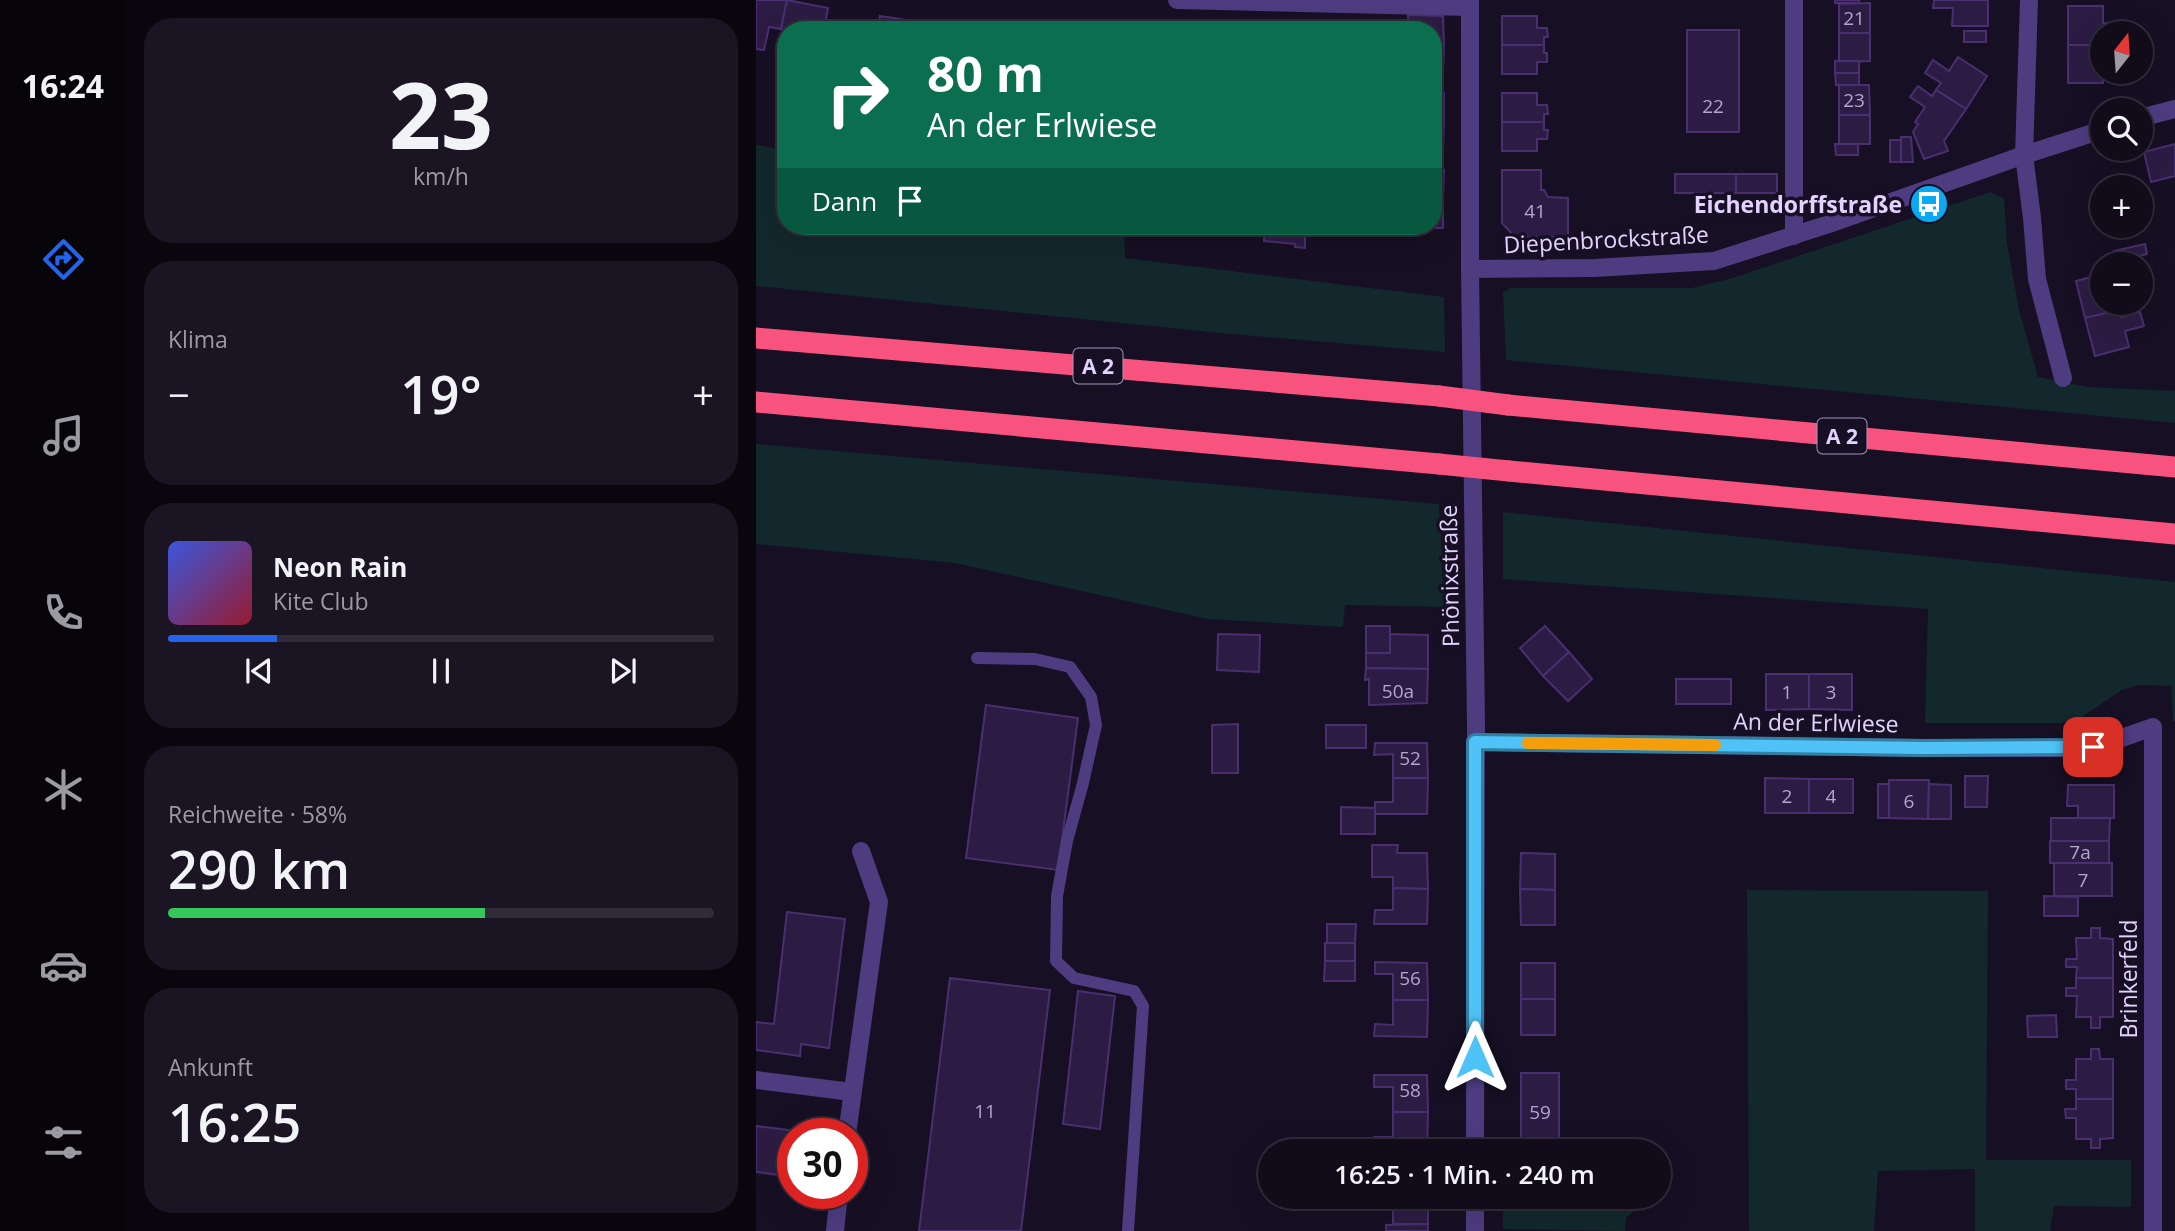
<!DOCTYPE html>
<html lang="de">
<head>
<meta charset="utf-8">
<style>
  body { margin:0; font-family:"Open Sans",sans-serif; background:#1a1423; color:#f1f3f6; height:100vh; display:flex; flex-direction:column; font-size:26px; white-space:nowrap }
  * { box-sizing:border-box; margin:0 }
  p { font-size:23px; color:#9c9ba2 }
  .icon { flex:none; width:38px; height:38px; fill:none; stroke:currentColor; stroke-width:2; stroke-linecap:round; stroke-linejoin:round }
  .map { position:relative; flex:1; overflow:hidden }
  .details { display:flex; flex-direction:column; gap:18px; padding:18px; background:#09060e; width:630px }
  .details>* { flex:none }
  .top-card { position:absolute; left:21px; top:21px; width:665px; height:214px; border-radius:28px; box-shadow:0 7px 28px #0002,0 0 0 2px #302b39; background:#0b6e4f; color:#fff; overflow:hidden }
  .needle { width:46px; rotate:17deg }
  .controls { position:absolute; left:1334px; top:21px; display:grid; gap:14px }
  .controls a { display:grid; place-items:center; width:63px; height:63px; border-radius:50%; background:#110b1a; box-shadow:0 7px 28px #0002,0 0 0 2px #302b39; font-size:35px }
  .speed { position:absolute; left:21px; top:1118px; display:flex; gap:14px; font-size:35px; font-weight:700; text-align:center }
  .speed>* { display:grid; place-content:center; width:91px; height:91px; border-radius:50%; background:#110b1a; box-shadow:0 7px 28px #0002,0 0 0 2px #302b39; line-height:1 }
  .speed .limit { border:10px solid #d22; background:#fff; color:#111 }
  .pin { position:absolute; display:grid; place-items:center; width:60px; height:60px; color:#fff; margin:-30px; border-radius:14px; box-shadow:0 4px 10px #0006 }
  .me { position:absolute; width:77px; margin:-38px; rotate:0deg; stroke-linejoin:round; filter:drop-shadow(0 0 5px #0008) }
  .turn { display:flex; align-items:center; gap:24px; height:147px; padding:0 35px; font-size:32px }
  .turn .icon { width:91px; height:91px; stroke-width:2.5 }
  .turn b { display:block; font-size:49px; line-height:60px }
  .then { display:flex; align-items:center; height:66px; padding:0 35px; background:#0003; gap:14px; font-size:26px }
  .big { font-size:52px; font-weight:600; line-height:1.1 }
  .details .tile { flex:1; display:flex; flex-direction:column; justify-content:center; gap:10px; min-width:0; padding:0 24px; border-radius:28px; background:#1a1423 }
  .details .dial { align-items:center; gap:0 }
  .dial b { font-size:91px; line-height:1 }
  .song { display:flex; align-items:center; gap:21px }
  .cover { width:84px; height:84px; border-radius:10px; background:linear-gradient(135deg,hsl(230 70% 55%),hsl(350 70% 35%)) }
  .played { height:7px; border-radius:4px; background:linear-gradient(90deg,#2563eb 20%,#302b39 20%) }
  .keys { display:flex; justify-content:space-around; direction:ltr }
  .heat { display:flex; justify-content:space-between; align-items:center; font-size:38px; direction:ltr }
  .charge { height:10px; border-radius:5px; background:linear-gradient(90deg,#34c759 58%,#302b39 0) }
  .trip { position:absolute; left:502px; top:1139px; width:413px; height:70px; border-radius:35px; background:#110b1a; box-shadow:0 7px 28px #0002,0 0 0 2px #302b39; font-weight:600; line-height:70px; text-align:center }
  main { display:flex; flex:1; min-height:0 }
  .menu { display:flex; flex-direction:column; width:126px; justify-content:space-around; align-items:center; background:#07040a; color:#9c9ba2 }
  .menu .icon { width:49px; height:49px }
  .menu .current { color:#2563eb }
  .menu b { font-size:32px; color:#f1f3f6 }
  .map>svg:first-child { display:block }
</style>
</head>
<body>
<main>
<nav class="menu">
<b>16:24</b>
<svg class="icon current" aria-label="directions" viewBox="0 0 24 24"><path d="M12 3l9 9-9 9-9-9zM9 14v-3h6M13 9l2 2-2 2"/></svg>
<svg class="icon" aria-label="music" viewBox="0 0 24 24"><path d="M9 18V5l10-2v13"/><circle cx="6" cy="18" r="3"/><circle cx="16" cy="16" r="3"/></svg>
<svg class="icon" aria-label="phone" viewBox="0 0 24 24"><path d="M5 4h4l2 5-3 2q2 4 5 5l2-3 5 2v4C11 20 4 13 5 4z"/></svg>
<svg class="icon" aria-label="climate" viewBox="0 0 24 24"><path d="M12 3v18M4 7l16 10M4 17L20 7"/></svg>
<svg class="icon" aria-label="car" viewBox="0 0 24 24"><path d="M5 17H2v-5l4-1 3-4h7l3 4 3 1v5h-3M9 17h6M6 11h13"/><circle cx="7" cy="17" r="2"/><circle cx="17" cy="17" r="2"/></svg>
<svg class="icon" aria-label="filters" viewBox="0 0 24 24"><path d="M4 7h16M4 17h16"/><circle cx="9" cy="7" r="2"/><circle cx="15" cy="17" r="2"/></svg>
</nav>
<section class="details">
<div class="tile dial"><b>23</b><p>km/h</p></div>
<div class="tile"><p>Klima</p>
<div class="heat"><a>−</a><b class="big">19°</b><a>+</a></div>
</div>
<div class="tile">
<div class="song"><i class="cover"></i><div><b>Neon Rain</b><p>Kite Club</p></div></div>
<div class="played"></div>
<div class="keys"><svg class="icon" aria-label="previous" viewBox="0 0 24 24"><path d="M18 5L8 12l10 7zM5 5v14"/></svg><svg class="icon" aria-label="pause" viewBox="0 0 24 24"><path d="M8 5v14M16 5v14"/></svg><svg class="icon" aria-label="next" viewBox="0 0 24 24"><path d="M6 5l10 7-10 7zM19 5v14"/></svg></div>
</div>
<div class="tile"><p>Reichweite · 58%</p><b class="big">290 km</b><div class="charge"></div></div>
<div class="tile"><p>Ankunft</p><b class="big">16:25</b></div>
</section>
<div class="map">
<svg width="1419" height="1231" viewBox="0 0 1419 1231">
  <rect width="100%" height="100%" fill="#170f23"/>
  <g fill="#12282d">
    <path d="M0 145 30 150V226H368L369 258 688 297 689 352 464 333 0 286Z"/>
    <path d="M1234 192 1248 199 1251 243 1263 310 1282 377 1332 387 1419 391V423L750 360 747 292 755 288H936L973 279Z"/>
    <path d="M0 444 683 504 689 607 589 605 587 627 452 619 199 563 0 544Z"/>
    <path d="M747 512 1419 582V721H1417L1415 686 1383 685 1366 690 1323 719 1306 723H1169L1172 609 747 579Z"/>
    <path d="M991 890 1232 891 1230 1160H1375V1207L1298 1206 1294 1231H1219V1169L1122 1171 1118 1231H993Z"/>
    <path d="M747 1197H894L870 1218 869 1231 747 1229Z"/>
  </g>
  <g fill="#2c1c43" stroke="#492f6f" stroke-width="2">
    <path d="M0 0H31L25 29 13 27 8 50 0 49Z"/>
    <path d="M31 0 72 8 68 30 25 29Z"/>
    <rect x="1079" y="0" width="24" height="3"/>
    <path d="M1178 0H1232V26H1196L1197 8H1177Z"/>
    <path d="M1114 3V33H1083V4Z"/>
    <path d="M1312 6H1347V23H1366V33H1346V45H1312Z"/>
    <path d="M652 15 687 16 688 45H677V30H642V28L652 27Z"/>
    <path d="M124 16 165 22 164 30H122Z"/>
    <path d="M746 16H781V28H791L792 37H788V45H746Z"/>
    <path d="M165 22 207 28V30H164Z"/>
    <rect x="931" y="30" width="52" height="102"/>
    <rect x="1208" y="31" width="22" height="11"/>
    <path d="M1083 33H1114V61L1083 62Z"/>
    <path d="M677 45H688L687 74H677Z"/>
    <path d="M746 45H788V53H791V62H781V74H746Z"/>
    <path d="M1312 45H1346L1347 83H1312Z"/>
    <path d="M1202 57 1231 76 1210 109 1180 90 1185 83 1169 73 1177 60 1193 71Z"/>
    <rect x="1079" y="61" width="24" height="12"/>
    <path d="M1079 73H1103V85H1080Z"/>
    <path d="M1083 85H1113L1114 115H1083Z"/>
    <path d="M1162 86 1176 96 1180 90 1210 109 1188 141 1192 151 1168 159 1157 132 1162 124 1159 122 1169 107 1154 97Z"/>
    <rect x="677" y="93" width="11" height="29"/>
    <path d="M746 93H781V105H791L792 114H788V122H746Z"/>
    <rect x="1083" y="115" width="31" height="29"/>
    <path d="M677 122H688L687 151H677Z"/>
    <path d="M746 122H788V130H792L791 139H781V151H746Z"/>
    <path d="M1145 137H1155L1157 162H1145Z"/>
    <rect x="1134" y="140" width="11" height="22"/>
    <path d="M1079 144H1102V155H1080Z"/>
    <path d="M1419 144V176L1395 182 1388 152Z"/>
    <path d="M677 170H688L687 199H677Z"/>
    <path d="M746 170H785V190H788L792 197 812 198V237H759L746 223Z"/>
    <rect x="919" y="174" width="61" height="19"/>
    <rect x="980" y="174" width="41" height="19"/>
    <path d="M677 199H687V228H652V226H677Z"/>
    <path d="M509 226H549V248L539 247V244L508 241Z"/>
    <path d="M1389 244 1391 254 1361 262 1358 251Z"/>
    <path d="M1346 274V303H1364H1362L1363 310 1329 318 1320 281Z"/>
    <path d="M1363 310 1365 317 1384 312 1388 326 1369 331 1373 347 1339 356 1329 318Z"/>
    <rect x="610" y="626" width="24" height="27"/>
    <path d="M789 626 813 652 787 676 764 648Z"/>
    <path d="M462 634 504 635 503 672 461 670Z"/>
    <path d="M634 634 672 635V669L610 668V653H634Z"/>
    <path d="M813 652 836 679 812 701 787 676Z"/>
    <path d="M610 668 672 669 671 703 613 705V679L609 680Z"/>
    <path d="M1010 674H1053V709L1010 710Z"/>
    <path d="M1053 674H1096V710L1053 709Z"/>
    <rect x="920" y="679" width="55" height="25"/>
    <path d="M230 705 322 718 302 870 210 858Z"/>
    <path d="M482 724V773H456V725Z"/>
    <rect x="570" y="725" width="40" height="23"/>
    <path d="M619 743H671L672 778H637V754L618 755Z"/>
    <path d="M1209 776H1232L1231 807H1209Z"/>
    <path d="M637 778H672L671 814H619V802H637Z"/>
    <path d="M1009 778 1053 779V813H1009Z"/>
    <rect x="1053" y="779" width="44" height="34"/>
    <path d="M1133 780H1173L1172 819 1133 818Z"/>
    <rect x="1122" y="784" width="11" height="34"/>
    <path d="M1173 784 1195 785V819H1172Z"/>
    <path d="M1312 785H1358V818H1322V806H1311Z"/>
    <path d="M585 807 619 808V834H585Z"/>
    <path d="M1295 818H1354L1353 841H1295Z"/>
    <rect x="1294" y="841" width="59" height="22"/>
    <path d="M616 845H642L641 853H671L672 889 637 888V877H616Z"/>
    <path d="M765 853 799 854V890L764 889Z"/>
    <rect x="1298" y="863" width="58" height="33"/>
    <path d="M637 888 672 889 671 924H618L619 910H637Z"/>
    <path d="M764 889 799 890V925H765Z"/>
    <path d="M1288 896 1322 897V916H1288Z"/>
    <path d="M31 912 89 919 73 1048 45 1044 44 1056 0 1050V1022L18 1024Z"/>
    <path d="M571 924H600L599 943H571Z"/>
    <path d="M1335 928H1344V938L1357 939V978H1320L1321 967H1310V959H1321L1320 938H1335Z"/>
    <rect x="569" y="943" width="30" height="18"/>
    <path d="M569 961H599V981H568Z"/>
    <path d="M619 962 671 963 672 1000H637V974H619Z"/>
    <rect x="765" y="963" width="34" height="36"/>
    <path d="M194 978 294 990 265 1231H163Z"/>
    <path d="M1320 978H1357V1017H1344V1028H1335V1017H1320L1321 996H1310V988H1320Z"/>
    <path d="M322 991 359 996 344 1129 307 1124Z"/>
    <rect x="765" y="999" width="34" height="36"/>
    <path d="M637 1000H672L671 1037 618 1036 619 1024 637 1025Z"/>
    <path d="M1300 1015 1301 1037H1272L1271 1016Z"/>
    <path d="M1335 1049H1343L1344 1059H1357V1099H1320V1089H1310V1080H1320V1059H1335Z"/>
    <rect x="765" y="1073" width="38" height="77"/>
    <path d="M618 1075H671L672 1112H637V1087H618Z"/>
    <path d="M1320 1099H1357V1138L1344 1139V1148H1335V1139H1320V1118H1310L1309 1109H1320Z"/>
    <path d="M637 1112H672L671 1149H618V1137H637Z"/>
    <path d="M0 1126 58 1133 37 1134V1177L0 1172Z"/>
    <path d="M618 1197H672V1224H637V1199H618Z"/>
    <path d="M672 1224V1231H630V1225Z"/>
  </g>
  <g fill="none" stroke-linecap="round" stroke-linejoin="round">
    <path stroke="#4d3c80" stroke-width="12" d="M221 658 279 659 314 667 335 697 340 725 327 783 311 841 301 896 300 961 318 978 378 991 387 1006 372 1231"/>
    <g stroke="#4d3c80" stroke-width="18">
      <path d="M421 0 714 7"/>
      <path d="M714 0V269L720 726 719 1152"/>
      <path d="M1273 0 1268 155 1276 218 1281 279 1307 378"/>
      <path d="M1384 118 1419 109"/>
      <path d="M1038 236V0"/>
      <path d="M714 269 838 268 958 261 1073 224 1268 155 1346 130"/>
      <path d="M719 742 1168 748H1337L1397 727V1231"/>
      <path d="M0 1080 96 1092"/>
      <path d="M91 1134 123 902 105 851"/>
      <path d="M719 1197V1231"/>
      <path d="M79 1231 83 1194"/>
    </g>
    <g stroke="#f8537e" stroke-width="21">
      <path d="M0 338 683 396"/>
      <path d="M0 402 683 464"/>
      <path d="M752 405 1419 467"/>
      <path d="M753 471 1419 534"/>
    </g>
    <g stroke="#f8537e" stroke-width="21">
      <path d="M683 396 752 405"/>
      <path d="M683 464 753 471"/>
    </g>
  </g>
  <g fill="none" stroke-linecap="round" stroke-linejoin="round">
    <defs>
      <path id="route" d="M719 1057V742L1168 748 1337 747"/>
    </defs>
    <use href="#route" stroke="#337fa1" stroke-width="18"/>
    <use href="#route" stroke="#4fc3f7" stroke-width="12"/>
    <path stroke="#f59e0b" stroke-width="12" d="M772 743 959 745"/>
  </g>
  <defs>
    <symbol id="bus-disc" viewBox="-11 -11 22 22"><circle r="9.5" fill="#09a9f3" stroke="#170f23"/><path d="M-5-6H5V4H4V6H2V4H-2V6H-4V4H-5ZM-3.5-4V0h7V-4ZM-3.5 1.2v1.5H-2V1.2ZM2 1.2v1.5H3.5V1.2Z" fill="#fff"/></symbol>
  </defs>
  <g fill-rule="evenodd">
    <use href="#bus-disc" x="1151" y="182" width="44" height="44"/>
  </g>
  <g text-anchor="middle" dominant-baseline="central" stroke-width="7" stroke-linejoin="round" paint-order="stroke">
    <g font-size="19" fill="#b4a5ce">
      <text x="1098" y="18">21</text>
      <text x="1098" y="100">23</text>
      <text x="957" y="106">22</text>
      <text x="779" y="211">41</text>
      <text x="642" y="691">50a</text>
      <text x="1031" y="692">1</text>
      <text x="1075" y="692">3</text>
      <text x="654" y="758">52</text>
      <text x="1031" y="796">2</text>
      <text x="1075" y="796">4</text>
      <text x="1153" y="801">6</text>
      <text x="1324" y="852">7a</text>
      <text x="1327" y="880">7</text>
      <text x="654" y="978">56</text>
      <text x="654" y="1090">58</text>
      <text x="229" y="1111">11</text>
      <text x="784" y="1112">59</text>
    </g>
    <g fill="#170f23" stroke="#a498bc" stroke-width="2">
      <rect x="317.5" y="348.5" width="49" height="35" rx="5"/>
      <rect x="1061.5" y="418.5" width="49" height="35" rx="5"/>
    </g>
    <g font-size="21" font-weight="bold" fill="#e1d3fd">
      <text x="342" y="366">A 2</text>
      <text x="1086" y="436">A 2</text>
    </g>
    <g font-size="23" font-weight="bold" fill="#e1d3fd" stroke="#170f23" text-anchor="end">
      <text x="1146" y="204">Eichendorffstraße</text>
    </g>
    <g font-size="23" fill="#e1d3fd" stroke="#170f23">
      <text transform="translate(850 239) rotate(-3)">Diepenbrockstraße</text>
      <text transform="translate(693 576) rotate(-91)">Phönixstraße</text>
      <text transform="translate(1060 722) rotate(1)">An der Erlwiese</text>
      <text transform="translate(1372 979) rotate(-90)">Brinkerfeld</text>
    </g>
  </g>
</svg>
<div class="controls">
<a><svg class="needle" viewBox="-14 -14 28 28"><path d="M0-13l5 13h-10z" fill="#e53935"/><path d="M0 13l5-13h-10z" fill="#9c9ba2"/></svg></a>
<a><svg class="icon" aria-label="search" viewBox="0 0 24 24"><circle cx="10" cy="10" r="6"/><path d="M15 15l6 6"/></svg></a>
<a>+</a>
<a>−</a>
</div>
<div class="speed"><div class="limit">30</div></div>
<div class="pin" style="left:1337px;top:747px;background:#d93025"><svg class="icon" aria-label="arrive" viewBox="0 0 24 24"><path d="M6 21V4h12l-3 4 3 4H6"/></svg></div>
<svg class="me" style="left:719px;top:1057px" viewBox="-20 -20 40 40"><path d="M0-17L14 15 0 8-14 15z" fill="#4fc3f7" stroke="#fff" stroke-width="4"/></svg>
<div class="trip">16:25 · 1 Min. · 240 m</div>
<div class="top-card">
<div class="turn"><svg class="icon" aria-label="right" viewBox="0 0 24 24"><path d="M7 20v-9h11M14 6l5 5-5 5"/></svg><div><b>80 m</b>An der Erlwiese</div></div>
<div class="then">Dann<svg class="icon" aria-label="arrive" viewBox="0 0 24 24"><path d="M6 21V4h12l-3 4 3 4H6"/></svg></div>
</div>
</div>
</main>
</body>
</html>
